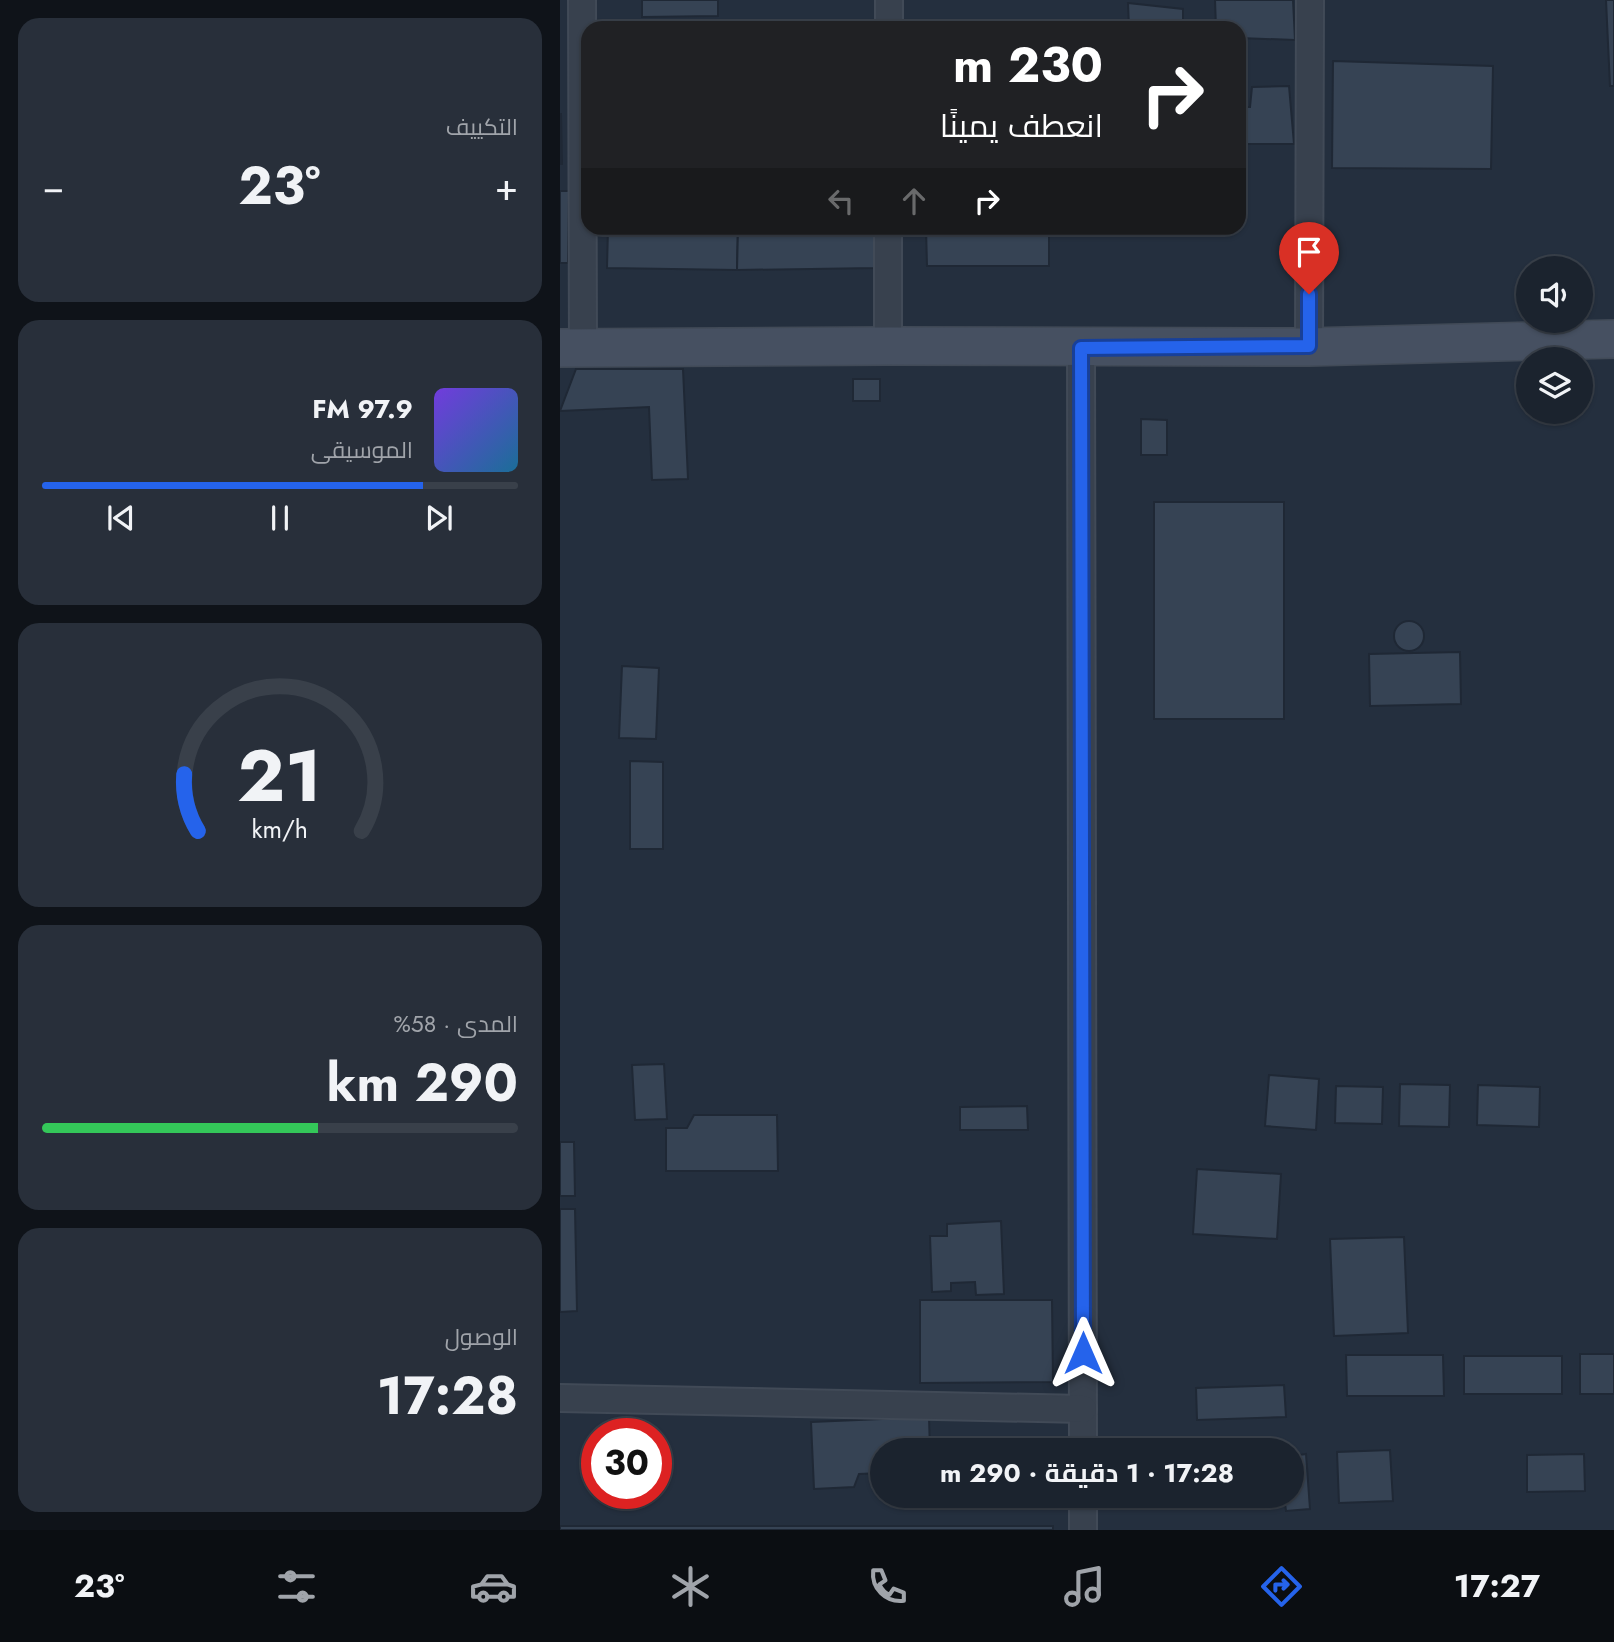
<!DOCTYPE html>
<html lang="ar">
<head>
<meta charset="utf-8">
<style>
  body { margin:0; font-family:Jost,Cairo,sans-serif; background:#282f3a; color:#f1f3f6; direction:rtl; height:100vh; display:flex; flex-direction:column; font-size:26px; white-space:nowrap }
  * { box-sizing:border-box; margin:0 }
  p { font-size:23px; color:#a0a4aa }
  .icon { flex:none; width:38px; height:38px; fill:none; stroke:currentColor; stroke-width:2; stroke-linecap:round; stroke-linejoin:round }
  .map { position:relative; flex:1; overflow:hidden; direction:ltr }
  .sheet { display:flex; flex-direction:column; gap:18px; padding:18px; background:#0f1319; width:560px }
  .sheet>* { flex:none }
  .guide { position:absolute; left:21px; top:21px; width:665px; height:214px; border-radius:21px; box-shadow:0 2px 5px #0004,0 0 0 2px #39404a; direction:rtl; background:#202124; color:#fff; overflow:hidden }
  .fabs { position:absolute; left:956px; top:256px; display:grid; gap:14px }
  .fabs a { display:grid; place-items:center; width:77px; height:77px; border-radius:50%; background:#1b232e; box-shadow:0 2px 5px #0004,0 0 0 2px #39404a; font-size:35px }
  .speed { position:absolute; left:21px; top:1418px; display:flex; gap:14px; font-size:35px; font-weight:700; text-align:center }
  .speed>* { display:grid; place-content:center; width:91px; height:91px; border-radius:50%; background:#1b232e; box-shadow:0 2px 5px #0004,0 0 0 2px #39404a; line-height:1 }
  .speed .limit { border:10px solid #d22; background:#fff; color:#111 }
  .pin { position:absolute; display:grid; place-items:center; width:60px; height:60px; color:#fff; margin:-72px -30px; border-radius:50% 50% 50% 0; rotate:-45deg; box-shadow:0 0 7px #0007 }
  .pin .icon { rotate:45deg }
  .me { position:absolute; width:77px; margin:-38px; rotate:0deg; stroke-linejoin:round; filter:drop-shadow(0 0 5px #0008) }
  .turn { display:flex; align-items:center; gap:24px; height:147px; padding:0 28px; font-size:32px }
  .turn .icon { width:91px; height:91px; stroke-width:2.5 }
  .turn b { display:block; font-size:49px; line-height:60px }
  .lanes { display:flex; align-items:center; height:66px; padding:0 28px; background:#0003; justify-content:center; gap:35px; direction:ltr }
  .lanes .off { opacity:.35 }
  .big { font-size:52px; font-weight:700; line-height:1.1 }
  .sheet .widget { flex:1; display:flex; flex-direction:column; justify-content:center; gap:10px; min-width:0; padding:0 24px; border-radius:21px; background:#282f3a }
  .sheet .dial { align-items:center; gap:0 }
  .dial svg { height:182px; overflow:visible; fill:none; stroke:#39404a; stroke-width:7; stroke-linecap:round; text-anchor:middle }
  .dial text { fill:#f1f3f6; stroke:none }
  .song { display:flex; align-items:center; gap:21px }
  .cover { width:84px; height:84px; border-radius:10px; background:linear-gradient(135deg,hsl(260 70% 55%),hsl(200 70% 35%)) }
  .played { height:7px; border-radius:4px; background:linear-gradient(90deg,#2563eb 80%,#39404a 80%) }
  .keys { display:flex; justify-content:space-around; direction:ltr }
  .heat { display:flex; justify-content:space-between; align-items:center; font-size:38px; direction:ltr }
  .charge { height:10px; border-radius:5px; background:linear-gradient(90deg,#34c759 58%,#39404a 0) }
  .trip { position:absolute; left:310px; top:1438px; width:434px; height:70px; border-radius:35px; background:#1b232e; box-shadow:0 2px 5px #0004,0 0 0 2px #39404a; font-weight:700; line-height:70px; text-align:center; direction:rtl }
  .tabs { display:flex; height:112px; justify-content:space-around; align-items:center; background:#0b0e12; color:#a0a4aa }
  .tabs .icon { width:49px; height:49px }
  .tabs .current { color:#2563eb }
  .tabs b { font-size:32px; color:#f1f3f6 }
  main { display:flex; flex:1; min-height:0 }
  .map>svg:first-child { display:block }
</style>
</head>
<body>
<main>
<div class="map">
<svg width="1054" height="1530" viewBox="0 0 1054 1530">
  <rect width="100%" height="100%" fill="#242f3e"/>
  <g fill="#364354" stroke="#1f2835" stroke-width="2">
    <path d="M82 0H158V16L82 17Z"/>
    <path d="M655 0H733L735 40 679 38V28H656Z"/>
    <path d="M1046 0H1054V86H1050Z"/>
    <path d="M568 3 623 9V28H569Z"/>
    <path d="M773 61 933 66 931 169 772 168Z"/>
    <path d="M729 86 734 144H679V107H690L692 87Z"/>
    <path d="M0 114H1L2 164H0Z"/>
    <path d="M0 191H9L8 263H0Z"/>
    <path d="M48 228H178L177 270 47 268Z"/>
    <path d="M178 228H314L316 268 177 270Z"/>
    <path d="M366 228H489V266H367Z"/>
    <path d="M16 369H123L128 479 92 480 89 407 0 411Z"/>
    <rect x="293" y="379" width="27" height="22"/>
    <path d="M581 419 607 420V455H581Z"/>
    <rect x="594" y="502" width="130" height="217"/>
    <circle cx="849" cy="636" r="15"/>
    <path d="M900 652 901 704 810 706 809 654Z"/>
    <path d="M62 666 99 668 96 739 59 738Z"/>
    <path d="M70 761 103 762V849H70Z"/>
    <path d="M104 1064 107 1119 75 1120 72 1065Z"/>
    <path d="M709 1075 759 1079 756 1130 705 1126Z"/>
    <path d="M840 1084 890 1085 889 1127 839 1126Z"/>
    <path d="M918 1085 980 1087 979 1127 917 1125Z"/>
    <path d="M776 1086 823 1087 822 1124 775 1123Z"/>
    <path d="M467 1106 468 1130H400V1107Z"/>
    <path d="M134 1115H217L218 1171H106V1128H127Z"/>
    <path d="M0 1142H14L15 1196H0Z"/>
    <path d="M637 1169 721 1174 717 1239 633 1234Z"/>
    <path d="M0 1209H15L17 1311 0 1312Z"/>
    <path d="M441 1221 444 1294 416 1295 415 1282 391 1283V1291L372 1292 370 1236H387V1224Z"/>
    <path d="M844 1237 848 1333 774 1336 770 1239Z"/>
    <path d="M360 1300H492L493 1382 360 1383Z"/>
    <rect x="1020" y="1354" width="34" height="40"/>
    <path d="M786 1355H883L884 1396H787Z"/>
    <rect x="904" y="1356" width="98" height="38"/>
    <path d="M724 1385 726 1417 637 1420 636 1388Z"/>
    <path d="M369 1417 370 1451H322V1473L299 1474 294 1487 254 1489 251 1422Z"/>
    <path d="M830 1450 833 1501 779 1503 777 1452Z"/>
    <path d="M746 1454 750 1509 726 1511 724 1496H732V1456Z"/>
    <path d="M1024 1454 1025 1491 967 1492V1455Z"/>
    <rect x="0" y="1526" width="493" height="4"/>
  </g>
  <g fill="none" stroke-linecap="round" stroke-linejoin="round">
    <defs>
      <g id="minor">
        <path d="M22 0 23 348"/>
        <path d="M329 28V0"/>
        <path d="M328 346V228"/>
        <path d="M749 347 750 0"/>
        <path d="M521 348 523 1451"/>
        <path d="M0 1398 523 1409"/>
        <path d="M523 1530V1496"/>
      </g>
      <path id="secondary" d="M0 348 328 346 749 347 1054 339"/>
    </defs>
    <use href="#minor" stroke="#414a57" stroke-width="30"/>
    <use href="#secondary" stroke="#414a57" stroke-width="40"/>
    <use href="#minor" stroke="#38414e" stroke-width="26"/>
    <use href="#secondary" stroke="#465061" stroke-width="37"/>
  </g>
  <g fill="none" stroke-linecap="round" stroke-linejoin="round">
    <defs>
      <path id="route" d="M523 1353 521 348 749 346V294"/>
    </defs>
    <use href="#route" stroke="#184099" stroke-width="18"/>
    <use href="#route" stroke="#2563eb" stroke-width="12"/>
  </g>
</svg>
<div class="fabs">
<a><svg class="icon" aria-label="sound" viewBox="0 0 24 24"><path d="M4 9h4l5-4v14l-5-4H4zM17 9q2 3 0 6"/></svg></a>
<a><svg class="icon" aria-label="layers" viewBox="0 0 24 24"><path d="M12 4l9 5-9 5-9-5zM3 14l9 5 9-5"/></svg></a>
</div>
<div class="speed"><div class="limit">30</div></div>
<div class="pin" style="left:749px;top:294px;background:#d93025"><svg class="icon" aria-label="arrive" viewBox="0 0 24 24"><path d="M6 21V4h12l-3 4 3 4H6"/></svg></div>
<svg class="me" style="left:523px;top:1353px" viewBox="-20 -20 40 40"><path d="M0-17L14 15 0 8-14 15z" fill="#2563eb" stroke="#fff" stroke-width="4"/></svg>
<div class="trip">17:28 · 1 دقيقة · 290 m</div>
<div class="guide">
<div class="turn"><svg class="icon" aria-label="right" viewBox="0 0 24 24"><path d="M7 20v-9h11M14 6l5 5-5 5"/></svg><div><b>230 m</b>انعطف يمينًا</div></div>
<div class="lanes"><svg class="icon off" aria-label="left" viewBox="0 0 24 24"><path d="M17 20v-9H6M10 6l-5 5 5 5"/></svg><svg class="icon off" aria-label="ahead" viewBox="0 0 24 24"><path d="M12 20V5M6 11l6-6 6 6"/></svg><svg class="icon" aria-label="right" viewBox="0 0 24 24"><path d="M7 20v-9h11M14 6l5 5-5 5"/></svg></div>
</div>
</div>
<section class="sheet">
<div class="widget"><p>التكييف</p>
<div class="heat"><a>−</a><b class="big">23°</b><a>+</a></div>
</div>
<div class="widget">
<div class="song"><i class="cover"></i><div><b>97.9 FM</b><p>الموسيقى</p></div></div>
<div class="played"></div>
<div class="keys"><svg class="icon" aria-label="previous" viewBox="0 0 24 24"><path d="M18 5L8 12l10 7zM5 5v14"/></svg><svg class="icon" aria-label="pause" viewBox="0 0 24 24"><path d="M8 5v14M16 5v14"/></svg><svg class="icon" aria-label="next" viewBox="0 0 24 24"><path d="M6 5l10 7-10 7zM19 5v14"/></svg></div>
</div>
<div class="widget dial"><svg viewBox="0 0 100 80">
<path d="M14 69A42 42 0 1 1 86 69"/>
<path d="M14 69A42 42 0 0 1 8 44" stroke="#2563eb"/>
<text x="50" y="56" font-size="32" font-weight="700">21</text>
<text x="50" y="72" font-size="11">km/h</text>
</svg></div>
<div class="widget"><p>المدى · 58%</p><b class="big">290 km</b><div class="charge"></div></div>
<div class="widget"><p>الوصول</p><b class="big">17:28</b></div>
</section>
</main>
<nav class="tabs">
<b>17:27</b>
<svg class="icon current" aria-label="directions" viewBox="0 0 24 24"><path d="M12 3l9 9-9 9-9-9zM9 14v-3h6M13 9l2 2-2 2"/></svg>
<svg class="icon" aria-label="music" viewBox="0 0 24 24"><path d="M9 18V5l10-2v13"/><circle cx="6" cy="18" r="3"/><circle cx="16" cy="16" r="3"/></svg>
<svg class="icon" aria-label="phone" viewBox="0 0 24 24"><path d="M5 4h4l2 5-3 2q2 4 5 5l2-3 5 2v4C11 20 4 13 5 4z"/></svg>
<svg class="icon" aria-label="climate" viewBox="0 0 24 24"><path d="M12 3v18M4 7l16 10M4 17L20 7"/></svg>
<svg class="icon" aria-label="car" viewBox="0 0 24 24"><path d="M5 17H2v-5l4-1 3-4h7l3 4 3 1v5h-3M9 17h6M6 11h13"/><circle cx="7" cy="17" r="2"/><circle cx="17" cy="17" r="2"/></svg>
<svg class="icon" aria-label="filters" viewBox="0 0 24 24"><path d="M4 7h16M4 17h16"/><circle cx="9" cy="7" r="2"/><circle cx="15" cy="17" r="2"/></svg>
<b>23°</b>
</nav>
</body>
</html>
